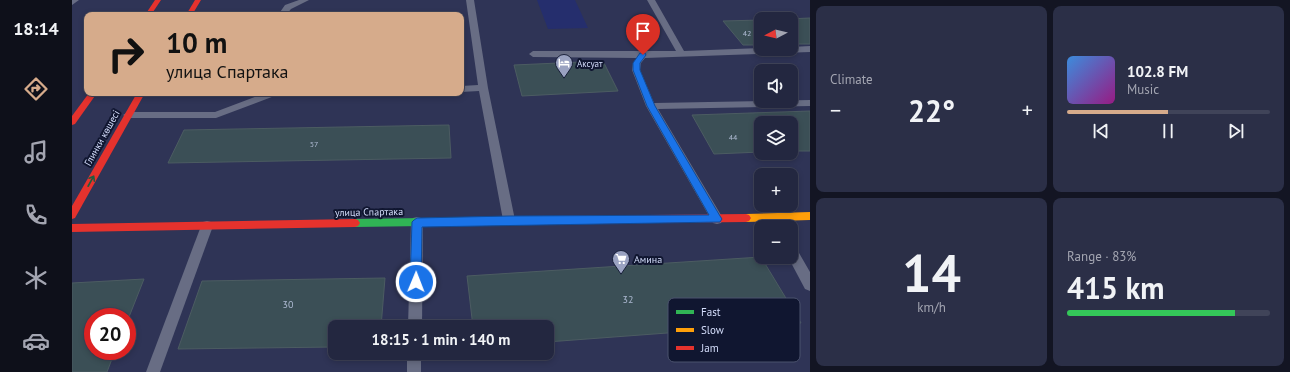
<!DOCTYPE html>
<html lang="en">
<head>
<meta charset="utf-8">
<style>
  body { margin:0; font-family:"PT Sans",sans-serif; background:#2b2f47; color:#f1f3f6; height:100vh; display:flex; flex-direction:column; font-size:15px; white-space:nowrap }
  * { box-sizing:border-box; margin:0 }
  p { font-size:13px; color:#a3a5b1 }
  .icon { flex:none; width:22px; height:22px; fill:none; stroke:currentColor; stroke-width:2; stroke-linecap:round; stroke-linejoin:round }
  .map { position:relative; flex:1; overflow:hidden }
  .side { display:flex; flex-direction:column; gap:6px; padding:6px; background:#131523; width:480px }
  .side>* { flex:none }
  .banner { position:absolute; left:12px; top:12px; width:380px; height:84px; border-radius:8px; box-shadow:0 2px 6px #0003,0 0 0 1px #404459; background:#d6ab8b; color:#111; overflow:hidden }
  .needle { width:26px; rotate:263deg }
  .tools { position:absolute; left:682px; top:12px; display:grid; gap:8px }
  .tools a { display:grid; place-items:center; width:44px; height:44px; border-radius:8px; background:#232740; box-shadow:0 2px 6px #0003,0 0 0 1px #404459; font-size:20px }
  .speed { position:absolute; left:12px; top:308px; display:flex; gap:8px; font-size:20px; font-weight:700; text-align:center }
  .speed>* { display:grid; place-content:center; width:52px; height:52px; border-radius:50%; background:#232740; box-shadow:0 2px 6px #0003,0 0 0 1px #404459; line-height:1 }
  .speed .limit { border:6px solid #d22; background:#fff; color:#111 }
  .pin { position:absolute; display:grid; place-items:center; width:34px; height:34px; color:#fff; margin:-41px -17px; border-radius:50% 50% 50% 0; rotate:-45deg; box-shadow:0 0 4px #0007 }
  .pin .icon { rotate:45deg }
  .me { position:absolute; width:44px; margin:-22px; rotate:1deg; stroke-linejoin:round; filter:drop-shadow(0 0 3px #0008) }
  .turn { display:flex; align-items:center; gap:14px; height:84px; padding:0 16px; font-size:18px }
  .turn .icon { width:52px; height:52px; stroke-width:2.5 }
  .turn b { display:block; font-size:28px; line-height:34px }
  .big { font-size:30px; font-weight:700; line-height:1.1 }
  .side .widget { flex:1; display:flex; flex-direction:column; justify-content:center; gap:6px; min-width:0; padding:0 14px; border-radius:8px; background:#2b2f47 }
  .side .dial { align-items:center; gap:0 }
  .dial b { font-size:52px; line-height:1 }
  .song { display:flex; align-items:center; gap:12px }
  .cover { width:48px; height:48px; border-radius:6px; background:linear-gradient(135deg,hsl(210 70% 55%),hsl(310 70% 35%)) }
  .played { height:4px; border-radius:2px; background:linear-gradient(90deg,#d6ab8b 50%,#404459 50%) }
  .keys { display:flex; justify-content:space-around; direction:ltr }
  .heat { display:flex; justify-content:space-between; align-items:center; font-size:22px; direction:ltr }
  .charge { height:6px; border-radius:3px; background:linear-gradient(90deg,#34c759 83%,#404459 0) }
  .side .tiles { flex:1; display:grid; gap:6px; grid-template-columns:repeat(2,1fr) }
  .trip { position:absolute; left:256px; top:320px; width:226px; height:40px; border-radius:8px; background:#232740; box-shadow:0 2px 6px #0003,0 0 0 1px #404459; font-weight:700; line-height:40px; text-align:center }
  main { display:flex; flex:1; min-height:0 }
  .tab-bar { display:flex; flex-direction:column; width:72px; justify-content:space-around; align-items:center; background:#0e101a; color:#a3a5b1 }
  .tab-bar .icon { width:28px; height:28px }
  .tab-bar .active { color:#d6ab8b }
  .tab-bar b { font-size:18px; color:#f1f3f6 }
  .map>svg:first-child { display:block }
</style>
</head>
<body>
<main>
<nav class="tab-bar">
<b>18:14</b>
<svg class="icon active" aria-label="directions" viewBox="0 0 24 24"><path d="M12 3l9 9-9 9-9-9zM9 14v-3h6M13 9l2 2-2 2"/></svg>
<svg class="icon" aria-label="music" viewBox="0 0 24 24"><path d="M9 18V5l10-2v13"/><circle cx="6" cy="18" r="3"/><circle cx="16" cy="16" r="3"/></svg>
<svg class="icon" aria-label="phone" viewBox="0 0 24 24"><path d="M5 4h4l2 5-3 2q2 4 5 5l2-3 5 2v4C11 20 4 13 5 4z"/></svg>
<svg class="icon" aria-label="climate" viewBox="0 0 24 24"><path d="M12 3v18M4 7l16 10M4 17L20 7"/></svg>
<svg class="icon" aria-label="car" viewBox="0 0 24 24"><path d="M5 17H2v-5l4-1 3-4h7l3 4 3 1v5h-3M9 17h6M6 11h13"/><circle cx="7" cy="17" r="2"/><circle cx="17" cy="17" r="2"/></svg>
</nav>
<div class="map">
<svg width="738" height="372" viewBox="0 0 738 372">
  <rect width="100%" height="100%" fill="#2f3456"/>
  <path fill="#252e6d" d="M465 0H503L516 28 476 29Z"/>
  <g fill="#3b4f56" stroke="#4c5c62">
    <path d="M738 18V44H719V19H715Z"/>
    <path d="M689 20V45H671L651 21Z"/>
    <path d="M531 61 546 91 450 96 442 65Z"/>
    <path d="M738 111V151H719V123H689V152L642 154 620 115Z"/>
    <path d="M377 125 379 158 96 163 112 130Z"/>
    <path d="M689 257 729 323 475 342V327H401L395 276Z"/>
    <path d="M313 278 309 327H263V347L106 349 130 281Z"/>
    <path d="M72 279 55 322V317H21V351H43L35 372H0V283Z"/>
  </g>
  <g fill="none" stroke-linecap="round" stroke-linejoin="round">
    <g fill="#686d84" fill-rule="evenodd">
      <path d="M0 0H7L0 5Z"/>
      <path d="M227 0H237L219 9 214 15H206L213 5Z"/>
      <path d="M394 0H402L416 88 443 220 441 224 437 225 433 224 431 220 407 91 389 92V86L406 85Z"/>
      <path d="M575 0H583L612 51 689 48 719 49V47L738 46V52L573 58 569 63 568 70 582 103 738 100V106L586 109 649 215 651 219 649 223 645 224 641 223 574 106 560 70 561 63 565 58 461 57 457 54 461 51H604Z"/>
      <path d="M193 93H207L205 95 144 118H56L51 115 56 112H143Z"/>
      <path d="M345 217 349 218 351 222 350 327H336L339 222 341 218Z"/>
      <path d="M135 221 139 222 141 226 88 372H74L129 226 131 222Z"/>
      <path d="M719 244 723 246 738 272V291L733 289 716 257H719Z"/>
      <rect x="335" y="353" width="14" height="19"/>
    </g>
    <path fill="#30b455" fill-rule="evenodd" d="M481 216 484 217 486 220 484 223 481 224 283 227 280 226 278 223 280 220 283 219Z"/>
    <path fill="#ff9f0a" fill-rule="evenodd" d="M738 212V220L674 222 671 221 669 218 671 215 674 214Z"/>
    <g fill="#e5322d" fill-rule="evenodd">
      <path d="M83 0H89L79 15H73Z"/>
      <path d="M123 0H129L120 15H114Z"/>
      <path d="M17 93H25L3 124 0 125V116Z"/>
      <path d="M65 93H73L3 218 0 219V206Z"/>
      <path d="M674 214 677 215 679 218 677 221 674 222 481 224 478 223 476 220 478 217 481 216Z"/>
      <path d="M283 219 286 220 288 223 286 226 283 227 0 232V224Z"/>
    </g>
  </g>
  <defs><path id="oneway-shaft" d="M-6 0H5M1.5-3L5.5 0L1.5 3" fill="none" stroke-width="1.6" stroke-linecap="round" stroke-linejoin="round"/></defs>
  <use stroke="#1e5d41" href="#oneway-shaft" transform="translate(19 181) rotate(-61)"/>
  <path fill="#1a73e8" stroke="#114b97" d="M568 53H573L574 55 568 63V70L583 106 648 216 650 219 648 222 350 227 349 282 347 286 344 287 340 286 338 282 340 222 342 220 345 218 437 216 637 215 575 106 561 70V63Z"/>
  <defs>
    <symbol id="hotel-pin" viewBox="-11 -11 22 30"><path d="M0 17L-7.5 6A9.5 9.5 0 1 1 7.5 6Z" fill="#9aa2c1" stroke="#101630"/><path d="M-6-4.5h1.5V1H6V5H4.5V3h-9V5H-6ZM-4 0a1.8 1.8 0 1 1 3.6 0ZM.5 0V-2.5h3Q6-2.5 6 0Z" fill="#fff"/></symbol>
    <symbol id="supermarket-pin" viewBox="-11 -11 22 30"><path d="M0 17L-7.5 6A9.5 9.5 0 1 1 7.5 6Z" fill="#9aa2c1" stroke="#101630"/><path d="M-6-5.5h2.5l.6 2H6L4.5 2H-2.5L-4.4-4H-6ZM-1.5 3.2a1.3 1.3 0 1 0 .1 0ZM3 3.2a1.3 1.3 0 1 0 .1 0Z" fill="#fff"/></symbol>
  </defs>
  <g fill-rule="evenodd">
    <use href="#hotel-pin" x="482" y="53" width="20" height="27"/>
    <use href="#supermarket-pin" x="539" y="249" width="20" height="27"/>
  </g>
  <g text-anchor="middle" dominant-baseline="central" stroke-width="4" stroke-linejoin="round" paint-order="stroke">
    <g font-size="8" fill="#aebad2">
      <text x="675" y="33">42</text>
      <text x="661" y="137">44</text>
      <text x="242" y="144">57</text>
    </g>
    <g font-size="9" fill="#d4ddfb" stroke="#101630" text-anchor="start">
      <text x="505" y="63">Аксуат</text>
    </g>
    <g font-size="10" fill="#d4ddfb" stroke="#101630">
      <text transform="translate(30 138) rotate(-61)">Глинки көшесі</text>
      <text transform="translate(297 212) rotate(-1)">улица Спартака</text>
    </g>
    <g font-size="10" fill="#d4ddfb" stroke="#101630" text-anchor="start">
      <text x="562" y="259">Амина</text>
    </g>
    <g font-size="10" fill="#aebad2">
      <text x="556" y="299">32</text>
      <text x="216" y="304">30</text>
    </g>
  </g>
  <rect x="596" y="298" width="132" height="64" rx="6" fill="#101630" stroke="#4b526d" stroke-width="1"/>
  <rect x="604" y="310" width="18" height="4" fill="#30b455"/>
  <rect x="604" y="328" width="18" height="4" fill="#ff9f0a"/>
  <rect x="604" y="346" width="18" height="4" fill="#e5322d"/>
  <g font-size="11" fill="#d4ddfb">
    <text x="629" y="316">Fast</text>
    <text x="629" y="334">Slow</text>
    <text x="629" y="352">Jam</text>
  </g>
</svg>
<div class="tools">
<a><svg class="needle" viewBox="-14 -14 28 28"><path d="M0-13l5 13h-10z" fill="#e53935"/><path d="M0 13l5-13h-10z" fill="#a3a5b1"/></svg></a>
<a><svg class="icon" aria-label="sound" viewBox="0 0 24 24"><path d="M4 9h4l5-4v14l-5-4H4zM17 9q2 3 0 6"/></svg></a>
<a><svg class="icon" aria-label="layers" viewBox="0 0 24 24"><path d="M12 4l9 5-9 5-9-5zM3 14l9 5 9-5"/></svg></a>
<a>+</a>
<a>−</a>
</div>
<div class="speed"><div class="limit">20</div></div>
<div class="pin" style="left:571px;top:55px;background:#d93025"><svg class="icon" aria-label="arrive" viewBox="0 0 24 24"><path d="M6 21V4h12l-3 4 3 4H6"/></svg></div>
<svg class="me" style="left:344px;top:282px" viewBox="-20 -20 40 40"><circle r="17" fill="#1a73e8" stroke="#fff" stroke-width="3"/><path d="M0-11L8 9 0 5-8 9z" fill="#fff"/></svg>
<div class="trip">18:15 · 1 min · 140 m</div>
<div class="banner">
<div class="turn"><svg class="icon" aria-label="right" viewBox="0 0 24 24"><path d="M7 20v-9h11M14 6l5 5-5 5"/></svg><div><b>10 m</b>улица Спартака</div></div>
</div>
</div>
<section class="side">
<div class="tiles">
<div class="widget"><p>Climate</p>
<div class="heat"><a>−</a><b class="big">22°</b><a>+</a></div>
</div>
<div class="widget">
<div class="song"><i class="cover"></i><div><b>102.8 FM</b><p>Music</p></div></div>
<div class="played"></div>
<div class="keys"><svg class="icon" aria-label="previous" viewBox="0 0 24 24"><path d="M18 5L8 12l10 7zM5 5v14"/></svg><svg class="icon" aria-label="pause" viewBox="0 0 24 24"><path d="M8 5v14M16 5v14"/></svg><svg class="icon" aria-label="next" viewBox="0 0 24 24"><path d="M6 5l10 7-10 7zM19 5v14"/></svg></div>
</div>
<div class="widget dial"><b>14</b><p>km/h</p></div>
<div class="widget"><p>Range · 83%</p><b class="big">415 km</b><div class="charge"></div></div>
</div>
</section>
</main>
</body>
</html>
